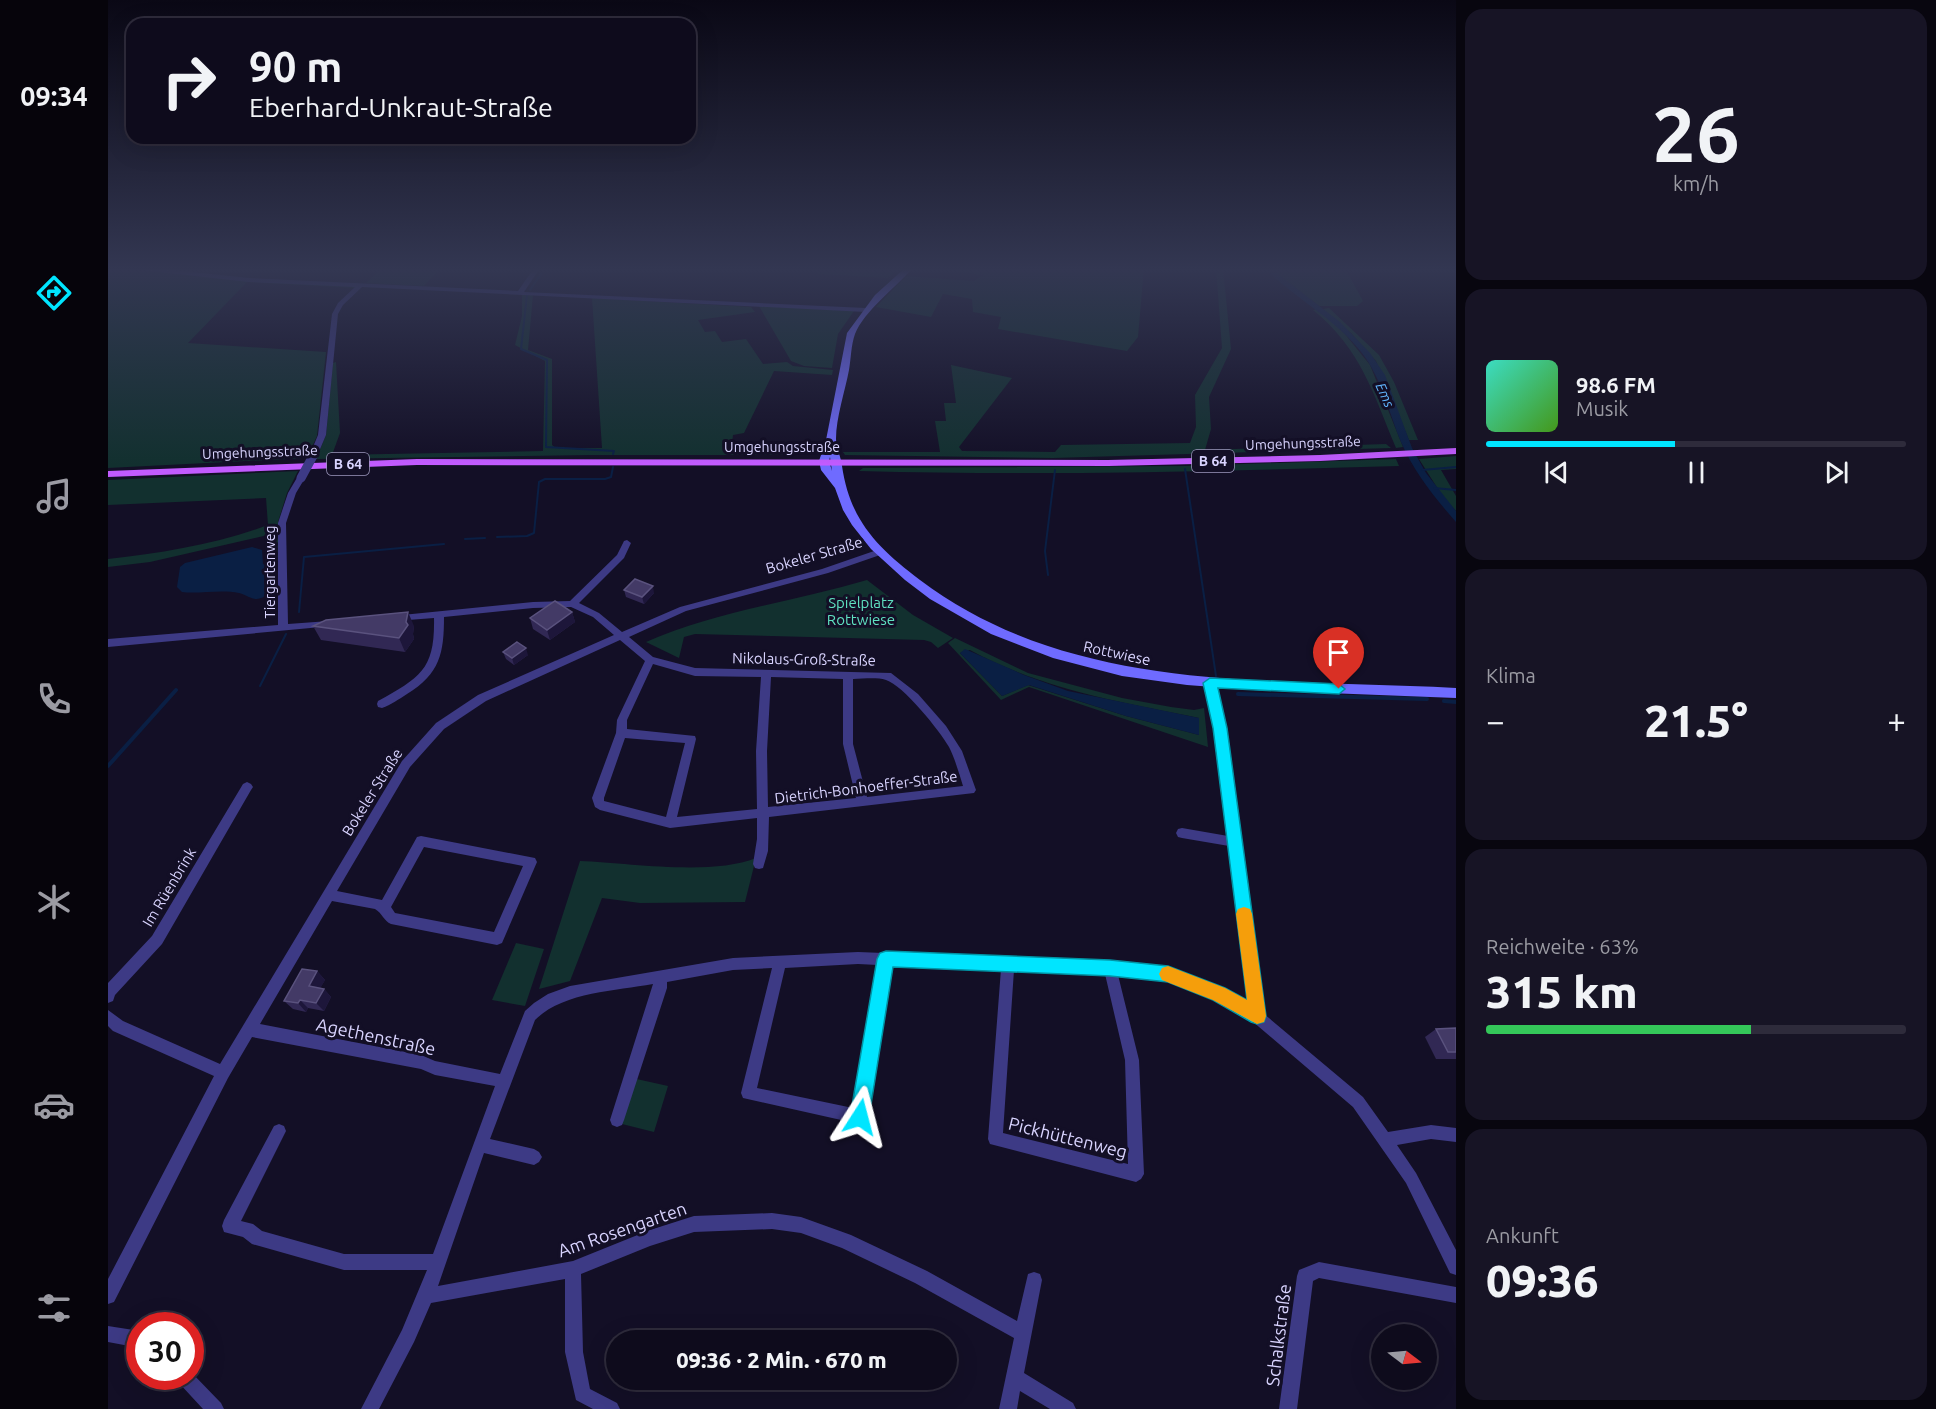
<!DOCTYPE html>
<html lang="de">
<head>
<meta charset="utf-8">
<style>
  body { margin:0; font-family:Ubuntu,sans-serif; background:#171425; color:#f1f3f6; height:100vh; display:flex; flex-direction:column; font-size:22px; white-space:nowrap }
  * { box-sizing:border-box; margin:0 }
  p { font-size:20px; color:#9b9ba3 }
  .icon { flex:none; width:33px; height:33px; fill:none; stroke:currentColor; stroke-width:2; stroke-linecap:round; stroke-linejoin:round }
  .map { position:relative; flex:1; overflow:hidden }
  .sheet { display:flex; flex-direction:column; gap:9px; padding:9px; background:#08060f; width:480px }
  .sheet>* { flex:none }
  .top-card { position:absolute; left:18px; top:18px; width:570px; height:126px; border-radius:18px; box-shadow:0 6px 24px #0002,0 0 0 2px #2e2b3b; background:#0e0b1c; color:#f1f3f6; overflow:hidden }
  .needle { width:39px; rotate:106deg }
  .fabs { position:absolute; left:1263px; top:1324px; display:grid; gap:12px }
  .fabs a { display:grid; place-items:center; width:66px; height:66px; border-radius:50%; background:#0e0b1c; box-shadow:0 6px 24px #0002,0 0 0 2px #2e2b3b; font-size:30px }
  .speed { position:absolute; left:18px; top:1312px; display:flex; gap:12px; font-size:30px; font-weight:700; text-align:center }
  .speed>* { display:grid; place-content:center; width:78px; height:78px; border-radius:50%; background:#0e0b1c; box-shadow:0 6px 24px #0002,0 0 0 2px #2e2b3b; line-height:1 }
  .speed .limit { border:9px solid #d22; background:#fff; color:#111 }
  .pin { position:absolute; display:grid; place-items:center; width:51px; height:51px; color:#fff; margin:-62px -26px; border-radius:50% 50% 50% 0; rotate:-45deg; box-shadow:0 0 6px #0007 }
  .pin .icon { rotate:45deg }
  .me { position:absolute; width:66px; margin:-33px; rotate:9deg; stroke-linejoin:round; filter:drop-shadow(0 0 4px #0008) }
  .turn { display:flex; align-items:center; gap:21px; height:126px; padding:0 24px; font-size:27px }
  .turn .icon { width:78px; height:78px; stroke-width:2.5 }
  .turn b { display:block; font-size:42px; line-height:51px }
  .big { font-size:45px; font-weight:800; line-height:1.1 }
  .sheet .tile { flex:1; display:flex; flex-direction:column; justify-content:center; gap:9px; min-width:0; padding:0 21px; border-radius:18px; background:#171425 }
  .sheet .dial { align-items:center; gap:0 }
  .dial b { font-size:78px; line-height:1 }
  .song { display:flex; align-items:center; gap:18px }
  .cover { width:72px; height:72px; border-radius:9px; background:linear-gradient(135deg,hsl(170 70% 55%),hsl(100 70% 35%)) }
  .played { height:6px; border-radius:3px; background:linear-gradient(90deg,#00e5ff 45%,#2e2b3b 45%) }
  .keys { display:flex; justify-content:space-around; direction:ltr }
  .heat { display:flex; justify-content:space-between; align-items:center; font-size:33px; direction:ltr }
  .charge { height:9px; border-radius:4px; background:linear-gradient(90deg,#34c759 63%,#2e2b3b 0) }
  .trip { position:absolute; left:498px; top:1330px; width:351px; height:60px; border-radius:30px; background:#0e0b1c; box-shadow:0 6px 24px #0002,0 0 0 2px #2e2b3b; font-weight:800; line-height:60px; text-align:center }
  main { display:flex; flex:1; min-height:0 }
  .tab-bar { display:flex; flex-direction:column; width:108px; justify-content:space-around; align-items:center; background:#06040b; color:#9b9ba3 }
  .tab-bar .icon { width:42px; height:42px }
  .tab-bar .on { color:#00e5ff }
  .tab-bar b { font-size:27px; color:#f1f3f6 }
  .map>svg:first-child { display:block }
</style>
</head>
<body>
<main>
<nav class="tab-bar">
<b>09:34</b>
<svg class="icon on" aria-label="directions" viewBox="0 0 24 24"><path d="M12 3l9 9-9 9-9-9zM9 14v-3h6M13 9l2 2-2 2"/></svg>
<svg class="icon" aria-label="music" viewBox="0 0 24 24"><path d="M9 18V5l10-2v13"/><circle cx="6" cy="18" r="3"/><circle cx="16" cy="16" r="3"/></svg>
<svg class="icon" aria-label="phone" viewBox="0 0 24 24"><path d="M5 4h4l2 5-3 2q2 4 5 5l2-3 5 2v4C11 20 4 13 5 4z"/></svg>
<svg class="icon" aria-label="climate" viewBox="0 0 24 24"><path d="M12 3v18M4 7l16 10M4 17L20 7"/></svg>
<svg class="icon" aria-label="car" viewBox="0 0 24 24"><path d="M5 17H2v-5l4-1 3-4h7l3 4 3 1v5h-3M9 17h6M6 11h13"/><circle cx="7" cy="17" r="2"/><circle cx="17" cy="17" r="2"/></svg>
<svg class="icon" aria-label="filters" viewBox="0 0 24 24"><path d="M4 7h16M4 17h16"/><circle cx="9" cy="7" r="2"/><circle cx="15" cy="17" r="2"/></svg>
</nav>
<div class="map">
<svg width="1348" height="1409" viewBox="0 0 1348 1409">
  <rect width="100%" height="100%" fill="#130f26"/>
  <g fill="#12302f" fill-rule="evenodd">
    <path d="M0 268 246 286 248 288 139 282 80 343 218 352 209 436 199 458 0 468Z"/>
    <path d="M274 268 327 271 331 270 316 286 258 283Z"/>
    <path d="M700 268H791L780 278 711 274Z"/>
    <path d="M830 268H1036L1030 337 1019 351 890 329 893 317 865 312 864 299 835 294 823 317 768 307 798 276 866 281 875 275Z"/>
    <path d="M1108 268H1115L1123 349 1101 397 1103 429 1097 450 1278 444 1283 448 945 458 737 455 735 452H832L827 421H838L836 403H848L843 365 904 378 851 447 854 451 947 452 953 445 1082 443 1088 427 1087 395 1114 348Z"/>
    <path d="M1162 268H1237L1255 301 1249 306H1211Z"/>
    <path d="M414 294 425 295 420 350 444 359V445L448 448H494L484 298 643 307 647 312 590 320 597 332 607 331 614 342 638 339 655 364 679 362 685 366 725 370 724 375 666 371 636 433 625 435 623 450 680 451V455H482L208 459 218 435 225 363 228 362 232 433 224 455 435 451 437 361 407 345 414 316Z"/>
    <path d="M651 306 746 311 730 334 724 368 696 366 683 361Z"/>
    <path d="M1221 308 1271 355 1286 382 1310 440H1301L1268 361 1243 333 1215 309Z"/>
    <path d="M1210 309 1236 333 1262 365 1295 447 1288 448C1265 393 1253 349 1205 310Z"/>
    <path d="M1348 456V469L1333 470 1348 496V511L1335 497 1311 459Z"/>
    <path d="M1288 459 1291 466C1111 471 931 476 751 471L755 468 1077 466Z"/>
    <path d="M190 471 179 493 170 522 171 560 164 562 160 535 42 562 0 567V559C54 553 109 544 160 525L158 498 0 505V480Z"/>
    <path d="M759 580 805 615 845 638 830 648 823 642 816 640 587 634 576 637 571 658 538 642C609 611 685 602 759 580Z"/>
    <path d="M847 638 920 673 1014 698 1063 707 1086 710 1096 708 1100 747 921 687 893 700 840 643ZM862 650C933 689 1011 702 1091 718V735L1018 716 920 685 894 696 852 653Z"/>
    <path d="M648 858 637 902 532 903 494 898 462 981 431 989 472 861C521 863 604 876 648 858Z"/>
    <path d="M408 943 436 949 417 1006 384 1000Z"/>
    <path d="M524 1078 560 1086 546 1132 510 1123Z"/>
  </g>
  <g fill="#0a1f44">
    <path d="M1157 268H1162L1232 322 1262 353 1277 375 1304 448 1318 473 1348 511V522C1326 497 1306 472 1293 442 1281 413 1274 379 1254 353 1227 318 1187 299 1157 268Z"/>
    <path d="M144 547 154 550 155 564 158 565 156 569 157 596C146 603 142 596 131 593 113 589 92 594 74 592L69 587 72 567 77 563Z"/>
    <path d="M857 649 916 675 960 691 1091 718V735L1018 716 921 685 894 696 852 653Z"/>
  </g>
  <g fill="none" stroke-linecap="round" stroke-linejoin="round">
    <g stroke="#0a1f44" stroke-width="2">
      <path d="M422 290 437 268"/>
      <path d="M419 295 413 349 439 360 438 447 506 451 505 454"/>
      <path d="M1077 469 1108 676"/>
      <path d="M1314 470 1348 467"/>
      <path d="M1326 488 1348 490"/>
      <path d="M389 537 419 536 426 533 431 482 437 479H497L503 477 505 467"/>
      <path d="M357 539 377 538"/>
      <path d="M940 575 937 551 947 470"/>
      <path d="M191 612 196 557 336 544"/>
      <path d="M152 686 178 634"/>
    </g>
    <g stroke="#0a1f44" stroke-width="4">
      <path d="M1130 694 1319 699"/>
      <path d="M1336 701 1348 702"/>
      <path d="M0 766 68 690"/>
    </g>
    <g fill="#3d3a85" fill-rule="evenodd">
      <path d="M30 268H47L141 278 410 291 426 268H432L416 292 758 308 761 310 758 312 254 287 235 305 230 314 218 435 210 454 206 456 202 454 210 435 224 314 230 303 247 287 141 282 33 270Z"/>
      <path d="M190 476H196L197 478 188 493 178 523 180 624 221 621 224 622 226 624 224 626 0 647V639L170 625V523L180 493Z"/>
      <path d="M519 540 523 543 516 558 471 603 491 613 514 632 572 607 714 569 769 550H775V554L720 573 578 611 521 637 545 657 587 668 783 673 810 694 838 726 854 751 868 790 866 793 661 817 660 851 655 868 651 869 647 868 645 864 649 839V818L562 828 492 810 487 807 484 798 508 733 509 720 537 661 512 640 378 701 336 729 302 767 229 891 274 900 309 837 313 836 427 858 429 862 394 943 389 945 283 924C276 921 274 913 267 909L224 901 152 1024 313 1055 327 1061 392 1074 417 1011 426 1003 440 994 462 986 625 958 750 952 1002 962 1060 968 1116 989 1141 1004 1121 846 1074 838 1070 837 1068 833 1070 829 1074 828 1120 836 1107 728 1097 683 1102 679 1107 683 1117 728 1155 1013 1255 1097 1280 1132 1323 1125 1348 1128V1142L1323 1139 1289 1145 1308 1173 1348 1250V1275L1342 1273 1298 1183 1245 1107 1144 1021 1106 999 1060 980 1010 975 1031 1060 1036 1174 1033 1179 1028 1182 882 1144 880 1139 893 969 784 965 758 1117 756 1122 751 1124 635 1098 633 1093 664 968 625 970 559 982V988L516 1120 514 1125 509 1127 504 1125 502 1120 545 984C507 991 455 992 427 1020L382 1139 426 1149 431 1152 434 1157 431 1162 426 1165 376 1153 330 1286 465 1261 542 1230 586 1216 664 1213 693 1217 743 1235 819 1271 909 1321 920 1274 926 1272 932 1274 934 1280 916 1373 965 1403 968 1409H942L912 1391 909 1409H891L906 1338 807 1283 734 1248 693 1233 664 1229 586 1232 542 1246 473 1274 475 1352 482 1389 509 1403 512 1409H485L468 1400 457 1352V1279L323 1303 306 1342 271 1409H253L294 1330 319 1270H236L144 1244 135 1237 116 1232 114 1226 116 1220 166 1126 171 1124 176 1126 178 1131 133 1221 145 1224 154 1231 236 1254H325L387 1086 327 1075 313 1069 144 1037 120 1078 6 1302 0 1304V1279L106 1076 5 1031 0 1026V1010L15 1021 112 1064 294 761 328 723 370 695 506 635 485 617 463 607 425 608 336 617C336 653 332 674 299 694 291 699 283 705 274 708L270 707 269 704 270 701C313 677 327 669 326 618L287 621 284 620 282 618 284 616 425 602 462 601 509 555 516 541ZM545 664 587 676 653 677 648 751 649 809 569 817 588 739 587 736 519 729V720ZM663 677 735 679V744L748 798 660 807 659 751ZM745 679C755 679 768 677 778 680 795 685 832 731 841 747 847 759 851 773 855 786L759 797 745 744ZM517 738 577 743 558 817 496 801V798ZM316 847 415 866 386 932 287 913 283 907ZM750 964 770 965 745 1108 649 1088 677 968ZM906 970 997 974 1017 1060 1020 1164 895 1133Z"/>
      <path d="M139 782 143 784 145 787 143 790 54 944 7 995 5 1001 0 1003V983L44 936 135 784Z"/>
      <path d="M1211 1262 1348 1287V1303L1211 1278 1205 1281 1189 1409H1171L1189 1276 1191 1270Z"/>
      <path d="M0 1326 32 1331V1348L0 1342Z"/>
      <path d="M82 1371 113 1403 116 1409H95L71 1383 68 1377H82Z"/>
    </g>
    <path fill="#6f6bff" fill-rule="evenodd" d="M797 268H805C789 286 756 311 747 334 743 345 743 359 741 370 737 391 728 418 728 439 728 447 733 457 734 466 742 521 770 548 812 580 966 696 1167 678 1348 688V698L1145 690 1079 685 1014 676 945 658 883 634 822 599 797 580 763 549 744 525 735 510 727 488 713 470 711 461 718 440 739 333 767 295ZM722 457 724 471 721 461Z"/>
    <path fill="#c25bff" fill-rule="evenodd" d="M1348 448V454L1212 461 1000 466 309 465 0 477V471L309 459 1000 460 1212 455Z"/>
    <path stroke="#3d3a85" stroke-width="9" d="M193 478 206 454"/>
  </g>
  <g fill="#312854">
    <path d="M516 590 546 593 536 604 518 597Z"/>
    <path d="M464 612 467 622 442 640 425 629 422 618Z"/>
    <path d="M205 626H306L305 634 306 639 297 652 213 640Z"/>
    <path d="M395 652 420 655 406 665 398 659Z"/>
    <path d="M209 971 217 980 212 988 216 989 223 997 216 1011 200 1008 198 1012 185 1009 176 1001Z"/>
    <path d="M1348 1028V1059H1328L1317 1037 1328 1029Z"/>
  </g>
  <g fill="#1d163a">
    <path d="M545 586 546 593 536 604 534 597Z"/>
    <path d="M300 612 306 626 305 634 306 639 297 652 291 638 298 622Z"/>
    <path d="M464 612 467 622 442 640 439 630Z"/>
    <path d="M418 648 420 655 406 665 404 658Z"/>
    <path d="M209 971 217 980 209 994 201 986Z"/>
    <path d="M216 989 223 997 216 1011 208 1003Z"/>
    <path d="M192 1000 200 1008 198 1012 190 1003Z"/>
  </g>
  <g fill="#433a66" stroke="#5a527e" stroke-width="1.5">
    <path d="M527 579 545 586 534 597 516 590Z"/>
    <path d="M447 601 464 612 439 630 422 618Z"/>
    <path d="M300 612 298 622 300 625 291 638 205 626 218 620Z"/>
    <path d="M409 642 418 648 404 658 395 652Z"/>
    <path d="M194 969 209 971 201 986 216 989 208 1003 192 1000 190 1003 176 1001Z"/>
    <path d="M1348 1028V1052H1340L1328 1029Z"/>
  </g>
  <linearGradient id="sky" x2="0" y2="1"><stop stop-color="#0a0815"/><stop offset="0.58" stop-color="#333752"/><stop offset="1" stop-color="#333752" stop-opacity="0"/></linearGradient>
  <rect width="1348" height="465" fill="url(#sky)"/>
  <path fill="#00e5ff" stroke="#0095a6" stroke-width="1.5" d="M1102 678 1231 684 1237 689 1231 694 1110 688 1119 728 1158 1016 1156 1022 1149 1024 1143 1022 1105 1000 1060 982 1002 976 785 967 761 1117 758 1123 752 1126 745 1123 742 1117 769 959 772 953 778 951 1002 960 1060 966 1117 988 1139 1000 1105 728 1095 683Z"/>
  <path fill="#f59e0b" d="M1136 907 1142 909 1144 914 1158 1016 1156 1022 1149 1024 1105 1000 1054 980 1051 974 1054 968 1060 966 1117 988 1139 1000 1128 914 1130 909Z"/>
  <g text-anchor="middle" dominant-baseline="central" stroke-width="6" stroke-linejoin="round" paint-order="stroke">
    <g font-size="14" font-style="italic" fill="#62b6ff" stroke="#130f26">
      <text transform="translate(1277 395) rotate(66)">Ems</text>
    </g>
    <g font-size="14" fill="#d9d4ff" stroke="#130f26">
      <text transform="translate(1195 443) rotate(-2)">Umgehungsstraße</text>
      <text x="674" y="447">Umgehungsstraße</text>
      <text transform="translate(152 452) rotate(-2)">Umgehungsstraße</text>
      <text transform="translate(162 572) rotate(-90)">Tiergartenweg</text>
    </g>
    <g fill="#130f26" stroke="#9e99be" stroke-width="1.5">
      <rect x="1084" y="450" width="42" height="22" rx="4.5"/>
      <rect x="219" y="453" width="42" height="22" rx="4.5"/>
    </g>
    <g font-size="14" font-weight="bold" fill="#d9d4ff">
      <text x="1105" y="461">B 64</text>
      <text x="240" y="464">B 64</text>
    </g>
    <g font-size="15" fill="#d9d4ff" stroke="#130f26">
      <text transform="translate(706 555) rotate(-16)">Bokeler Straße</text>
      <text transform="translate(1009 653) rotate(12)">Rottwiese</text>
      <text transform="translate(696 659) rotate(1)">Nikolaus-Groß-Straße</text>
      <text transform="translate(758 787) rotate(-7)">Dietrich-Bonhoeffer-Straße</text>
      <text transform="translate(264 792) rotate(-58)">Bokeler Straße</text>
      <text transform="translate(61 887) rotate(-59)">Im Rüenbrink</text>
    </g>
    <g font-size="15" fill="#5fe0c0" stroke="#130f26">
      <text x="753" y="602">Spielplatz<tspan x="753" dy="17">Rottwiese</tspan></text>
    </g>
    <g font-size="18" fill="#d9d4ff" stroke="#130f26">
      <text transform="translate(268 1036) rotate(12)">Agethenstraße</text>
      <text transform="translate(960 1137) rotate(14)">Pickhüttenweg</text>
      <text transform="translate(514 1229) rotate(-19)">Am Rosengarten</text>
      <text transform="translate(1170 1335) rotate(-83)">Schalkstraße</text>
    </g>
  </g>
</svg>
<div class="fabs">
<a><svg class="needle" viewBox="-14 -14 28 28"><path d="M0-13l5 13h-10z" fill="#e53935"/><path d="M0 13l5-13h-10z" fill="#9b9ba3"/></svg></a>
</div>
<div class="speed"><div class="limit">30</div></div>
<div class="pin" style="left:1231px;top:689px;background:#d93025"><svg class="icon" aria-label="arrive" viewBox="0 0 24 24"><path d="M6 21V4h12l-3 4 3 4H6"/></svg></div>
<svg class="me" style="left:752px;top:1117px" viewBox="-20 -20 40 40"><path d="M0-17L14 15 0 8-14 15z" fill="#00e5ff" stroke="#fff" stroke-width="4"/></svg>
<div class="trip">09:36 · 2 Min. · 670 m</div>
<div class="top-card">
<div class="turn"><svg class="icon" aria-label="right" viewBox="0 0 24 24"><path d="M7 20v-9h11M14 6l5 5-5 5"/></svg><div><b>90 m</b>Eberhard-Unkraut-Straße</div></div>
</div>
</div>
<section class="sheet">
<div class="tile dial"><b>26</b><p>km/h</p></div>
<div class="tile">
<div class="song"><i class="cover"></i><div><b>98.6 FM</b><p>Musik</p></div></div>
<div class="played"></div>
<div class="keys"><svg class="icon" aria-label="previous" viewBox="0 0 24 24"><path d="M18 5L8 12l10 7zM5 5v14"/></svg><svg class="icon" aria-label="pause" viewBox="0 0 24 24"><path d="M8 5v14M16 5v14"/></svg><svg class="icon" aria-label="next" viewBox="0 0 24 24"><path d="M6 5l10 7-10 7zM19 5v14"/></svg></div>
</div>
<div class="tile"><p>Klima</p>
<div class="heat"><a>−</a><b class="big">21.5°</b><a>+</a></div>
</div>
<div class="tile"><p>Reichweite · 63%</p><b class="big">315 km</b><div class="charge"></div></div>
<div class="tile"><p>Ankunft</p><b class="big">09:36</b></div>
</section>
</main>
</body>
</html>
